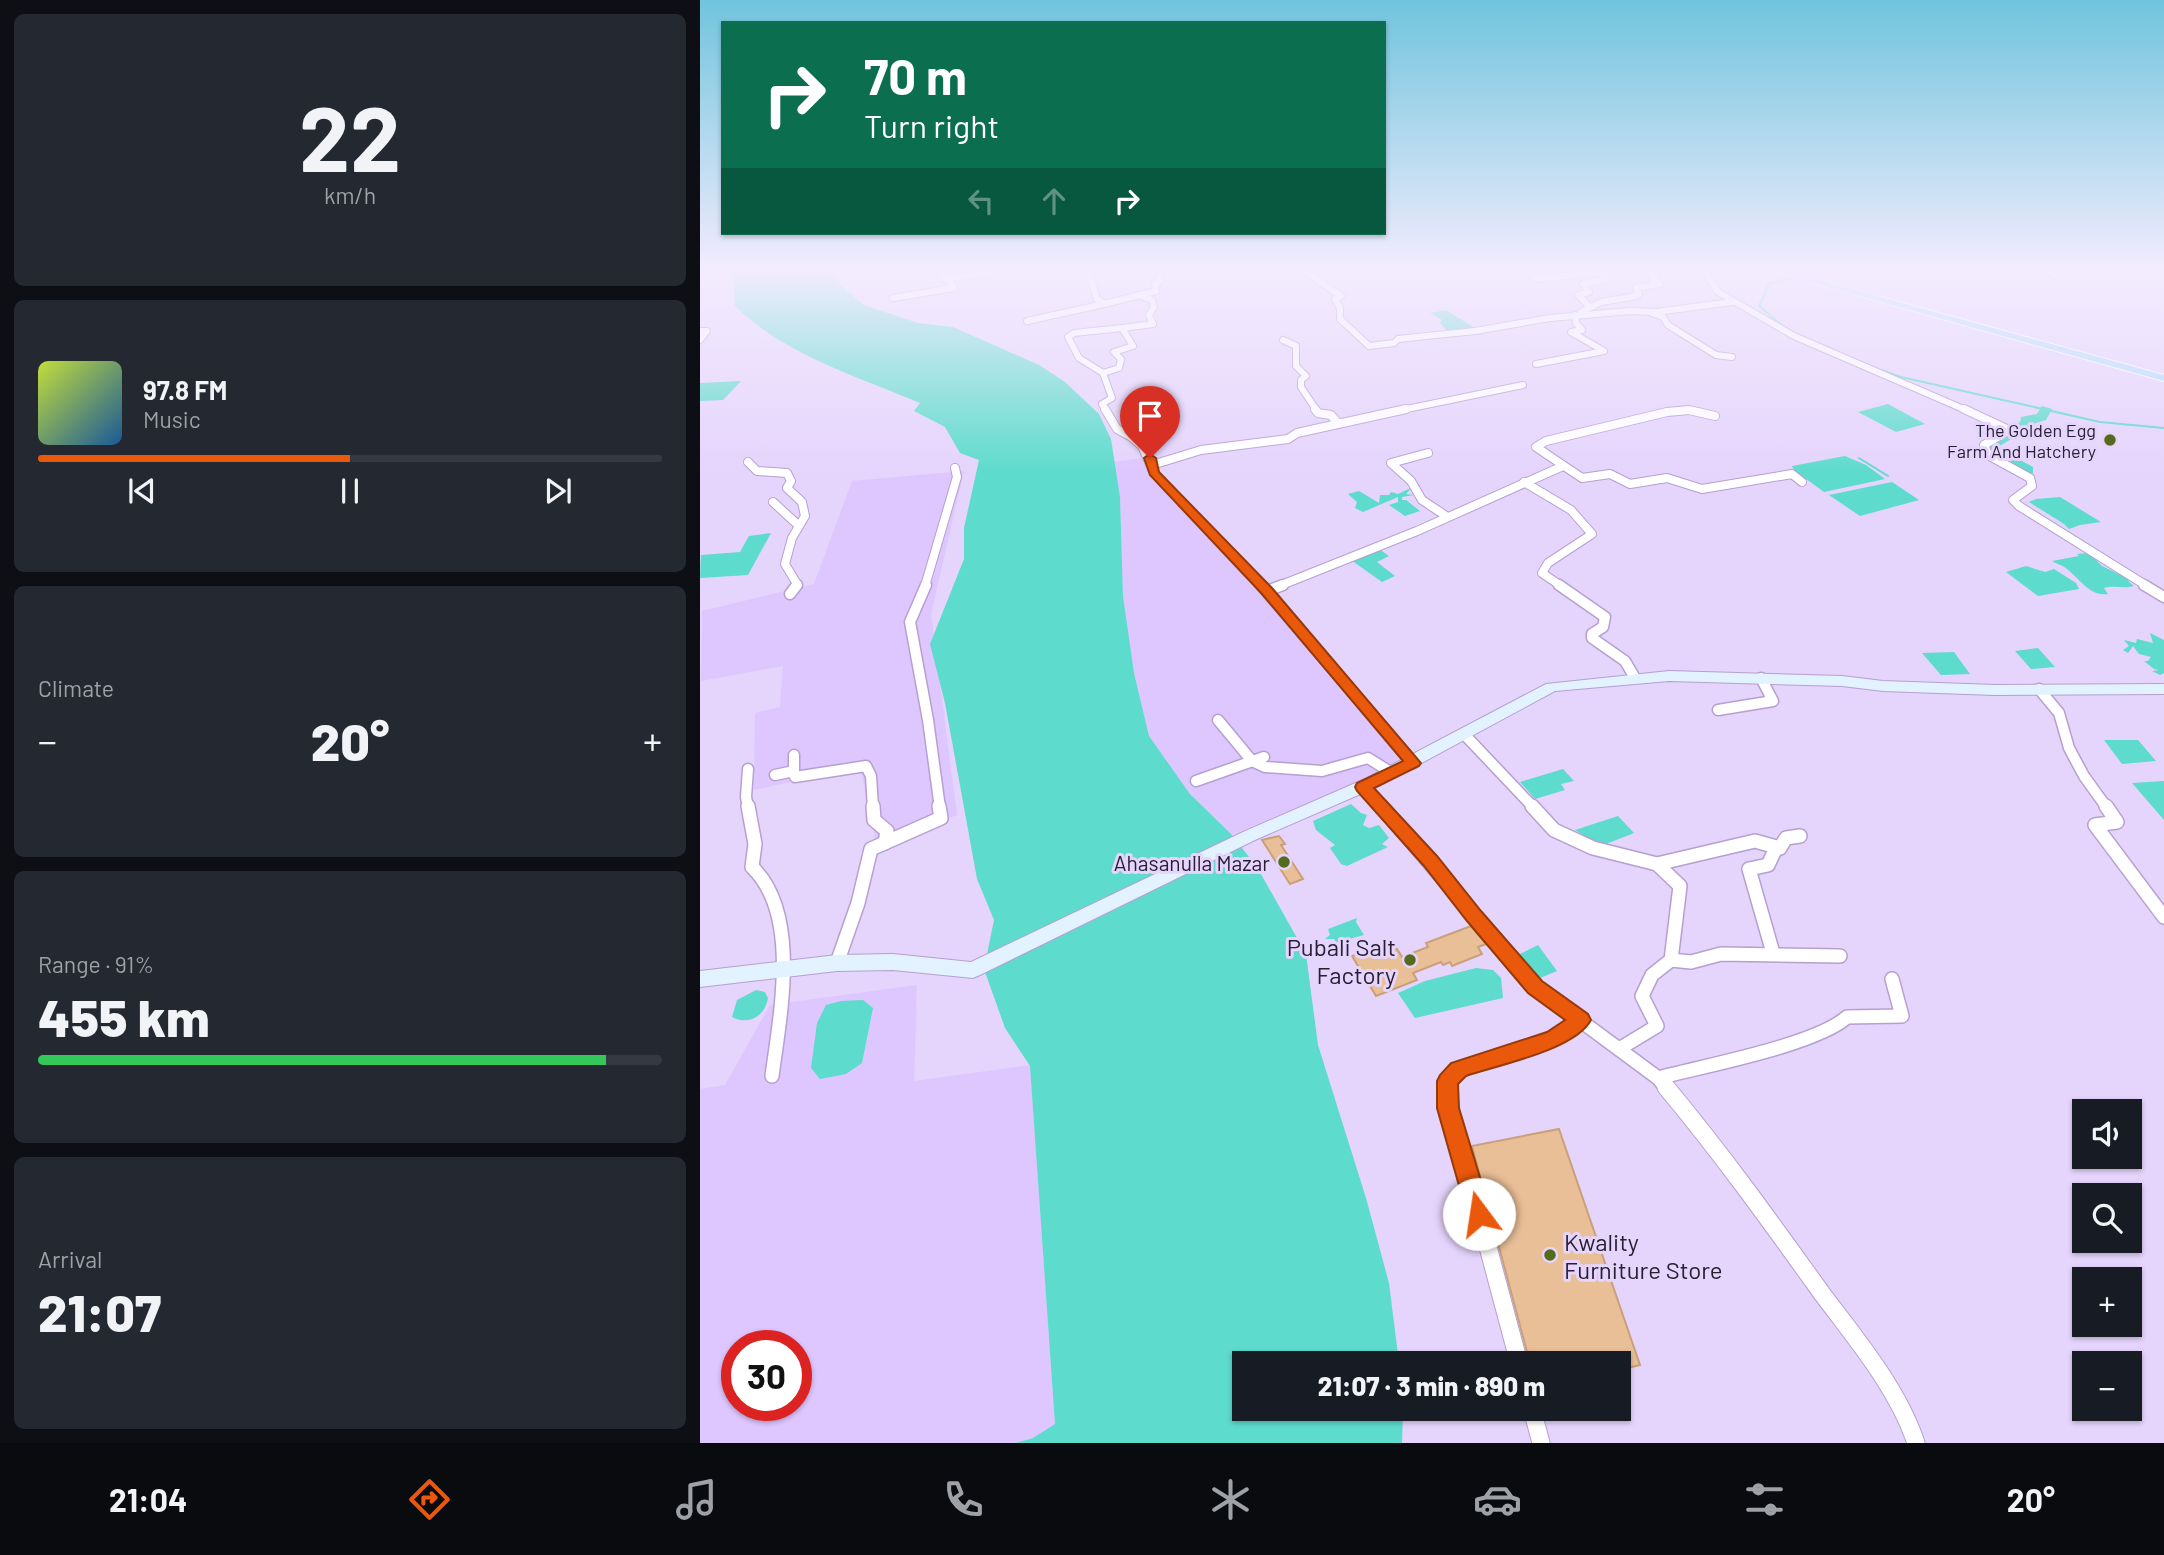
<!DOCTYPE html>
<html lang="en">
<head>
<meta charset="utf-8">
<style>
  body { margin:0; font-family:Barlow,sans-serif; background:#242831; color:#f1f3f6; height:100vh; display:flex; flex-direction:column; font-size:26px; white-space:nowrap }
  * { box-sizing:border-box; margin:0 }
  p { font-size:23px; color:#9ea1a6 }
  .icon { flex:none; width:38px; height:38px; fill:none; stroke:currentColor; stroke-width:2; stroke-linecap:round; stroke-linejoin:round }
  .map { position:relative; flex:1; overflow:hidden }
  .sheet { display:flex; flex-direction:column; gap:14px; padding:14px; background:#0d0f14; width:700px }
  .sheet>* { flex:none }
  .banner { position:absolute; left:21px; top:21px; width:665px; height:214px; border-radius:0px; box-shadow:0 2px 5px #0004; background:#0b6e4f; color:#fff; overflow:hidden }
  .controls { position:absolute; left:1372px; top:1099px; display:grid; gap:14px }
  .controls a { display:grid; place-items:center; width:70px; height:70px; border-radius:0px; background:#171b24; box-shadow:0 2px 5px #0004; font-size:35px }
  .speed { position:absolute; left:21px; top:1330px; display:flex; gap:14px; font-size:35px; font-weight:700; text-align:center }
  .speed>* { display:grid; place-content:center; width:91px; height:91px; border-radius:50%; background:#171b24; box-shadow:0 2px 5px #0004; line-height:1 }
  .speed .limit { border:10px solid #d22; background:#fff; color:#111 }
  .pin { position:absolute; display:grid; place-items:center; width:60px; height:60px; color:#fff; margin:-72px -30px; border-radius:50% 50% 50% 0; rotate:-45deg; box-shadow:0 0 7px #0007 }
  .pin .icon { rotate:45deg }
  .me { position:absolute; width:77px; margin:-38px; rotate:346deg; stroke-linejoin:round; filter:drop-shadow(0 0 5px #0008) }
  .turn { display:flex; align-items:center; gap:24px; height:147px; padding:0 28px; font-size:32px }
  .turn .icon { width:91px; height:91px; stroke-width:2.5 }
  .turn b { display:block; font-size:49px; line-height:60px }
  .lanes { display:flex; align-items:center; height:66px; padding:0 28px; background:#0003; justify-content:center; gap:35px; direction:ltr }
  .lanes .off { opacity:.35 }
  .big { font-size:52px; font-weight:800; line-height:1.1 }
  .sheet .tile { flex:1; display:flex; flex-direction:column; justify-content:center; gap:10px; min-width:0; padding:0 24px; border-radius:10px; background:#242831 }
  .sheet .dial { align-items:center; gap:0 }
  .dial b { font-size:91px; line-height:1 }
  .song { display:flex; align-items:center; gap:21px }
  .cover { width:84px; height:84px; border-radius:10px; background:linear-gradient(135deg,hsl(70 70% 55%),hsl(210 70% 35%)) }
  .played { height:7px; border-radius:4px; background:linear-gradient(90deg,#ea580c 50%,#363941 50%) }
  .keys { display:flex; justify-content:space-around; direction:ltr }
  .heat { display:flex; justify-content:space-between; align-items:center; font-size:38px; direction:ltr }
  .charge { height:10px; border-radius:5px; background:linear-gradient(90deg,#34c759 91%,#363941 0) }
  .trip { position:absolute; left:532px; top:1351px; width:399px; height:70px; border-radius:0px; background:#171b24; box-shadow:0 2px 5px #0004; font-weight:800; line-height:70px; text-align:center }
  .menu { display:flex; height:112px; justify-content:space-around; align-items:center; background:#090b0e; color:#9ea1a6 }
  .menu .icon { width:49px; height:49px }
  .menu .selected { color:#ea580c }
  .menu b { font-size:32px; color:#f1f3f6 }
  main { display:flex; flex:1; min-height:0 }
  .map>svg:first-child { display:block }
</style>
</head>
<body>
<main>
<section class="sheet">
<div class="tile dial"><b>22</b><p>km/h</p></div>
<div class="tile">
<div class="song"><i class="cover"></i><div><b>97.8 FM</b><p>Music</p></div></div>
<div class="played"></div>
<div class="keys"><svg class="icon" aria-label="previous" viewBox="0 0 24 24"><path d="M18 5L8 12l10 7zM5 5v14"/></svg><svg class="icon" aria-label="pause" viewBox="0 0 24 24"><path d="M8 5v14M16 5v14"/></svg><svg class="icon" aria-label="next" viewBox="0 0 24 24"><path d="M6 5l10 7-10 7zM19 5v14"/></svg></div>
</div>
<div class="tile"><p>Climate</p>
<div class="heat"><a>−</a><b class="big">20°</b><a>+</a></div>
</div>
<div class="tile"><p>Range · 91%</p><b class="big">455 km</b><div class="charge"></div></div>
<div class="tile"><p>Arrival</p><b class="big">21:07</b></div>
</section>
<div class="map">
<svg width="1464" height="1443" viewBox="0 0 1464 1443">
  <rect width="100%" height="100%" fill="#e5d4fc"/>
  <g fill="#dec6ff" fill-rule="evenodd">
    <path d="M450 457 449 471 538 560 709 762 531 835 490 794 449 736 434 673 423 596 420 497 414 462Z"/>
    <path d="M264 471 231 614 257 815 177 847 160 767 54 790 55 713 80 707 83 666 1 681 2 611 114 584 152 481Z"/>
    <path d="M217 985 214 1081 330 1065 355 1425 333 1438 316 1443H0V1089L25 1085 70 1005ZM37 1346H96V1405H37Z"/>
  </g>
  <g fill="#5ddbcc">
    <path d="M31 271H132L140 285 164 305 218 323 253 327 339 365 365 382 399 414 411 439 420 497 423 596 434 673 449 736 490 794 531 834 557 867 606 954 618 1045 666 1198 689 1283 699 1363H544V1409H703L702 1443H316L333 1438 355 1424 330 1066 305 1028 284 969 294 920 277 879 245 703 230 644 264 559V528L279 460 260 453 245 427 214 411 220 403C156 376 85 355 35 306L34 279Z"/>
    <path d="M746 310 775 328 749 333 740 323 742 320 730 313Z"/>
    <path d="M41 381 23 400 0 401V383Z"/>
    <path d="M1188 404 1225 424 1196 432 1158 412Z"/>
    <path d="M1145 456 1166 465 1185 479 1124 492 1094 470 1092 466Z"/>
    <path d="M1192 482 1219 500 1160 516 1129 495Z"/>
    <path d="M711 488 706 494 714 495 702 497V500H706L720 511 705 516 689 505 698 502V497L663 512 655 508 657 502 648 494 659 491 679 503 680 495H689L691 492 698 494Z"/>
    <path d="M1360 497 1401 522 1380 525 1369 529 1364 524 1329 502 1336 499Z"/>
    <path d="M71 533 48 575 0 578 1 555 40 552 49 536Z"/>
    <path d="M679 549 689 556 677 562 695 576 682 582 651 560Z"/>
    <path d="M1389 553 1402 566 1431 580 1428 581 1434 586C1423 589 1415 585 1404 588L1408 594C1390 597 1379 578 1367 569 1363 565 1356 564 1352 561L1379 556 1377 554Z"/>
    <path d="M1326 566 1345 572 1354 569 1376 583 1379 589 1338 596 1306 572Z"/>
    <path d="M1450 633 1464 640V673L1460 675 1452 671 1459 670 1454 669 1444 661H1448L1451 657 1439 654 1433 646 1428 653 1423 650 1429 646 1424 640 1436 643 1437 639 1453 643Z"/>
    <path d="M1338 648 1355 667 1331 669 1315 651Z"/>
    <path d="M1254 652 1270 674 1241 675 1222 653Z"/>
    <path d="M1404 740H1438L1456 761 1422 764Z"/>
    <path d="M863 769 874 781 861 784 865 790 835 799 820 782Z"/>
    <path d="M1464 781V820L1432 783Z"/>
    <path d="M651 804 661 813 667 815 663 825 669 828 679 825 689 838 682 844 688 847 647 866 641 864 630 848 635 845 616 830 613 821Z"/>
    <path d="M918 816 934 833 901 846 875 830Z"/>
    <path d="M657 918 656 922 664 935 645 940 640 947 634 939H625L630 935 628 929Z"/>
    <path d="M838 945 857 971 840 978 818 955Z"/>
    <path d="M776 968 793 970 801 978 803 998 715 1018 698 993 725 981Z"/>
    <path d="M56 990 65 992 68 998C65 1016 49 1026 32 1017L37 1000Z"/>
    <path d="M163 1000 173 1008 162 1063 146 1074 120 1079 111 1068 117 1023 126 1005 141 1001Z"/>
  </g>
  <g fill="none" stroke-linecap="round" stroke-linejoin="round">
    <g stroke="#5ddbcc" stroke-width="2">
      <path d="M1083 326 1059 306 1069 284 1090 278"/>
      <path d="M1181 370 1201 377 1400 422 1464 428"/>
      <path d="M1159 458 1188 476"/>
    </g>
    <path fill="#5ddbcc" fill-rule="evenodd" d="M1342 406 1352 409 1346 420C1327 424 1316 438 1297 447L1333 467V473C1319 475 1289 459 1284 446L1286 443 1320 422 1321 417 1337 414Z"/>
  </g>
  <g fill="#e9bf97" stroke="#c9a079" stroke-width="2">
    <path d="M579 836 585 844 581 845 603 879 590 884 562 840Z"/>
    <path d="M771 926 786 944 778 947 782 954 752 966 750 962 743 965 741 962 713 973 717 980 676 996 652 956 692 941 702 957 728 947 726 943Z"/>
    <path d="M859 1129 940 1365 919 1370V1363H830L772 1146Z"/>
  </g>
  <g fill="none" stroke-linecap="round" stroke-linejoin="round">
    <defs>
      <g id="minor-far4">
        <path d="M237 271 245 279 294 271"/>
        <path d="M388 271 397 299 404 304 456 291 455 284 460 281V277"/>
        <path d="M604 271 641 296 635 299 640 308V319L669 346 694 343 698 339 775 331 850 318 930 311 956 312 1032 302"/>
        <path d="M1005 271 1018 292 1094 336 1268 411"/>
        <path d="M1348 271 1355 276"/>
        <path d="M835 279 915 271"/>
        <path d="M193 298 254 288 248 278"/>
        <path d="M889 306 878 295 889 292 883 284 907 279 900 271"/>
        <path d="M952 313 963 317 968 325 1016 355 1032 357"/>
        <path d="M885 315 881 312 901 302 937 296 939 294 936 288 960 284 952 279 956 277 949 271"/>
        <path d="M327 321 404 304"/>
        <path d="M422 328 453 324 449 315 454 307 452 300 439 295"/>
        <path d="M422 328 433 346 414 352 421 359 419 368 403 373 379 358 368 337 374 333Z"/>
        <path d="M0 331H7L0 340"/>
        <path d="M583 340 596 346V366L606 376 601 380V387L617 411"/>
        <path d="M836 364 904 351 871 332 882 330 876 323 875 315"/>
        <path d="M403 373 412 398 402 404 406 411"/>
        <path d="M697 411 823 385"/>
        <path d="M977 411H993"/>
      </g>
      <g id="minor-far3">
        <path d="M405 409 417 429 430 436 442 446 454 473 563 586"/>
        <path d="M615 409 618 413 631 415 638 423"/>
        <path d="M1264 409 1309 430 1284 445 1288 455 1330 478 1332 486 1313 500 1319 506 1447 586"/>
        <path d="M1015 416 989 410 967 412 846 441 836 447 882 478 910 474 930 484 967 478 1002 489 1092 474 1102 482"/>
        <path d="M728 453 691 463 711 481 722 500 746 516"/>
        <path d="M48 462 57 471 87 473 91 481 87 488 102 502 105 516 92 538 85 564 97 584 95 586"/>
        <path d="M452 465 501 450 588 439 597 433 706 409"/>
        <path d="M824 482 871 510 892 534 848 563 842 573 861 586"/>
        <path d="M73 502 98 525"/>
        <path d="M225 586 257 477 255 468"/>
        <path d="M579 586 717 531 863 466"/>
      </g>
      <g id="minor-far2">
        <path d="M226 585 210 622 228 720 240 808"/>
        <path d="M561 585 713 763"/>
        <path d="M859 585 905 617 903 627 892 634V638L925 661 935 678"/>
        <path d="M1444 585 1464 597"/>
        <path d="M567 591 583 585"/>
        <path d="M90 594 97 585"/>
        <path d="M1339 689 1359 713 1369 748 1384 776 1407 808"/>
        <path d="M1018 710 1073 701 1061 678"/>
        <path d="M518 720 552 761 565 767 622 771 668 758 692 773"/>
        <path d="M764 734 834 808"/>
        <path d="M94 755V771"/>
        <path d="M48 769 46 797 48 808"/>
        <path d="M75 775 94 771 95 777 166 766 171 776 173 808"/>
        <path d="M496 781 564 757"/>
        <path d="M663 787 682 808"/>
      </g>
      <g id="minor-far1">
        <path d="M48 806 55 844 52 867C101 914 80 1015 72 1076"/>
        <path d="M173 806 174 820 187 831 185 843"/>
        <path d="M681 806 835 987 958 1078C1003 1066 1116 1045 1147 1017L1202 1016 1192 979"/>
        <path d="M832 806 854 830 893 848 957 864"/>
        <path d="M1406 806 1417 822 1395 825 1464 917"/>
        <path d="M1073 953 1049 869 1068 865 1076 848"/>
        <path d="M971 960 991 962 1021 954 1140 956"/>
        <path d="M137 963 158 903 171 849 241 818 239 806"/>
        <path d="M919 1049 957 1026 942 996 952 975 971 960 980 886 957 864 1055 841 1080 848 1086 838 1100 836"/>
        <path d="M958 1078 967 1089"/>
        <path d="M747 1089V1081L759 1069 854 1038 880 1020"/>
      </g>
      <g id="minor">
        <path d="M747 1087 748 1108 765 1161 819 1363"/>
        <path d="M966 1087C1022 1154 1072 1224 1123 1295 1157 1340 1198 1389 1216 1443"/>
        <path d="M832 1409 841 1443"/>
      </g>
      <path id="secondary" d="M969 671 1142 676 1183 681 1295 685 1464 684V694L1295 695 1183 691 1142 686 969 681 855 691 679 786 555 840 280 975 273 978 193 970 137 971 0 987V971L137 955 193 954 271 962 543 832 667 778 846 684Z"/>
      <path id="trunk" d="M1070 271H1087L1464 375V381Z"/>
    </defs>
    <use href="#minor-far4" stroke="#b5a0d0" stroke-width="8"/>
    <use href="#minor-far3" stroke="#b5a0d0" stroke-width="10"/>
    <use href="#minor-far2" stroke="#b5a0d0" stroke-width="13"/>
    <use href="#minor-far1" stroke="#b5a0d0" stroke-width="16"/>
    <use href="#minor" stroke="#b5a0d0" stroke-width="19"/>
    <use href="#secondary" stroke="#b5a0d0" stroke-width="2"/>
    <use href="#trunk" stroke="#fff" stroke-width="2"/>
    <use href="#minor-far4" stroke="#fff" stroke-width="6"/>
    <use href="#minor-far3" stroke="#fff" stroke-width="8"/>
    <use href="#minor-far2" stroke="#fff" stroke-width="10"/>
    <use href="#minor-far1" stroke="#fff" stroke-width="13"/>
    <use href="#minor" stroke="#fff" stroke-width="17"/>
    <use href="#secondary" fill="#e2f2ff" fill-rule="evenodd"/>
    <use href="#trunk" fill="#b2dcfe" fill-rule="evenodd"/>
  </g>
  <linearGradient id="sky" x2="0" y2="1"><stop stop-color="#70c4dd"/><stop offset="0.57" stop-color="#f3ecfe"/><stop offset="1" stop-color="#f3ecfe" stop-opacity="0"/></linearGradient>
  <rect width="1464" height="473" fill="url(#sky)"/>
  <path fill="#ea580c" stroke="#983908" stroke-width="2" d="M450 454 456 458 459 472 572 588 721 763 719 766 674 788 737 856 781 911 842 981 888 1014 891 1020C875 1050 798 1065 766 1076L758 1084 759 1108 791 1214 787 1222 779 1225 770 1222 767 1214 737 1108V1081L740 1075 751 1063 847 1032 865 1020 828 993 767 921 724 866 657 791 655 787 657 783 703 761 562 594 450 475 444 458Z"/>
  <g fill="#546b1b" stroke="#e5d4fc" stroke-width="2.5">
    <circle cx="1410" cy="440" r="7"/>
    <circle cx="584" cy="862" r="7"/>
    <circle cx="710" cy="960" r="7"/>
    <circle cx="850" cy="1255" r="7"/>
  </g>
  <g text-anchor="middle" dominant-baseline="central" stroke-width="6" stroke-linejoin="round" paint-order="stroke">
    <g font-size="18" fill="#282032" stroke="#e5d4fc" text-anchor="end">
      <text x="1396" y="430">The Golden Egg<tspan x="1396" dy="21">Farm And Hatchery</tspan></text>
    </g>
    <g font-size="21" fill="#282032" stroke="#e5d4fc" text-anchor="end">
      <text x="570" y="862">Ahasanulla Mazar</text>
    </g>
    <g font-size="24" fill="#282032" stroke="#e5d4fc" text-anchor="end">
      <text x="696" y="946">Pubali Salt<tspan x="696" dy="28">Factory</tspan></text>
      <text x="864" y="1241" text-anchor="start">Kwality<tspan x="864" dy="28">Furniture Store</tspan></text>
    </g>
  </g>
</svg>
<div class="controls">
<a><svg class="icon" aria-label="sound" viewBox="0 0 24 24"><path d="M4 9h4l5-4v14l-5-4H4zM17 9q2 3 0 6"/></svg></a>
<a><svg class="icon" aria-label="search" viewBox="0 0 24 24"><circle cx="10" cy="10" r="6"/><path d="M15 15l6 6"/></svg></a>
<a>+</a>
<a>−</a>
</div>
<div class="speed"><div class="limit">30</div></div>
<div class="pin" style="left:450px;top:458px;background:#d93025"><svg class="icon" aria-label="arrive" viewBox="0 0 24 24"><path d="M6 21V4h12l-3 4 3 4H6"/></svg></div>
<svg class="me" style="left:779px;top:1214px" viewBox="-20 -20 40 40"><circle r="19" fill="#fff"/><path d="M0-13L10 11 0 6-10 11z" fill="#ea580c"/></svg>
<div class="trip">21:07 · 3 min · 890 m</div>
<div class="banner">
<div class="turn"><svg class="icon" aria-label="right" viewBox="0 0 24 24"><path d="M7 20v-9h11M14 6l5 5-5 5"/></svg><div><b>70 m</b>Turn right</div></div>
<div class="lanes"><svg class="icon off" aria-label="left" viewBox="0 0 24 24"><path d="M17 20v-9H6M10 6l-5 5 5 5"/></svg><svg class="icon off" aria-label="ahead" viewBox="0 0 24 24"><path d="M12 20V5M6 11l6-6 6 6"/></svg><svg class="icon" aria-label="right" viewBox="0 0 24 24"><path d="M7 20v-9h11M14 6l5 5-5 5"/></svg></div>
</div>
</div>
</main>
<nav class="menu">
<b>21:04</b>
<svg class="icon selected" aria-label="directions" viewBox="0 0 24 24"><path d="M12 3l9 9-9 9-9-9zM9 14v-3h6M13 9l2 2-2 2"/></svg>
<svg class="icon" aria-label="music" viewBox="0 0 24 24"><path d="M9 18V5l10-2v13"/><circle cx="6" cy="18" r="3"/><circle cx="16" cy="16" r="3"/></svg>
<svg class="icon" aria-label="phone" viewBox="0 0 24 24"><path d="M5 4h4l2 5-3 2q2 4 5 5l2-3 5 2v4C11 20 4 13 5 4z"/></svg>
<svg class="icon" aria-label="climate" viewBox="0 0 24 24"><path d="M12 3v18M4 7l16 10M4 17L20 7"/></svg>
<svg class="icon" aria-label="car" viewBox="0 0 24 24"><path d="M5 17H2v-5l4-1 3-4h7l3 4 3 1v5h-3M9 17h6M6 11h13"/><circle cx="7" cy="17" r="2"/><circle cx="17" cy="17" r="2"/></svg>
<svg class="icon" aria-label="filters" viewBox="0 0 24 24"><path d="M4 7h16M4 17h16"/><circle cx="9" cy="7" r="2"/><circle cx="15" cy="17" r="2"/></svg>
<b>20°</b>
</nav>
</body>
</html>
